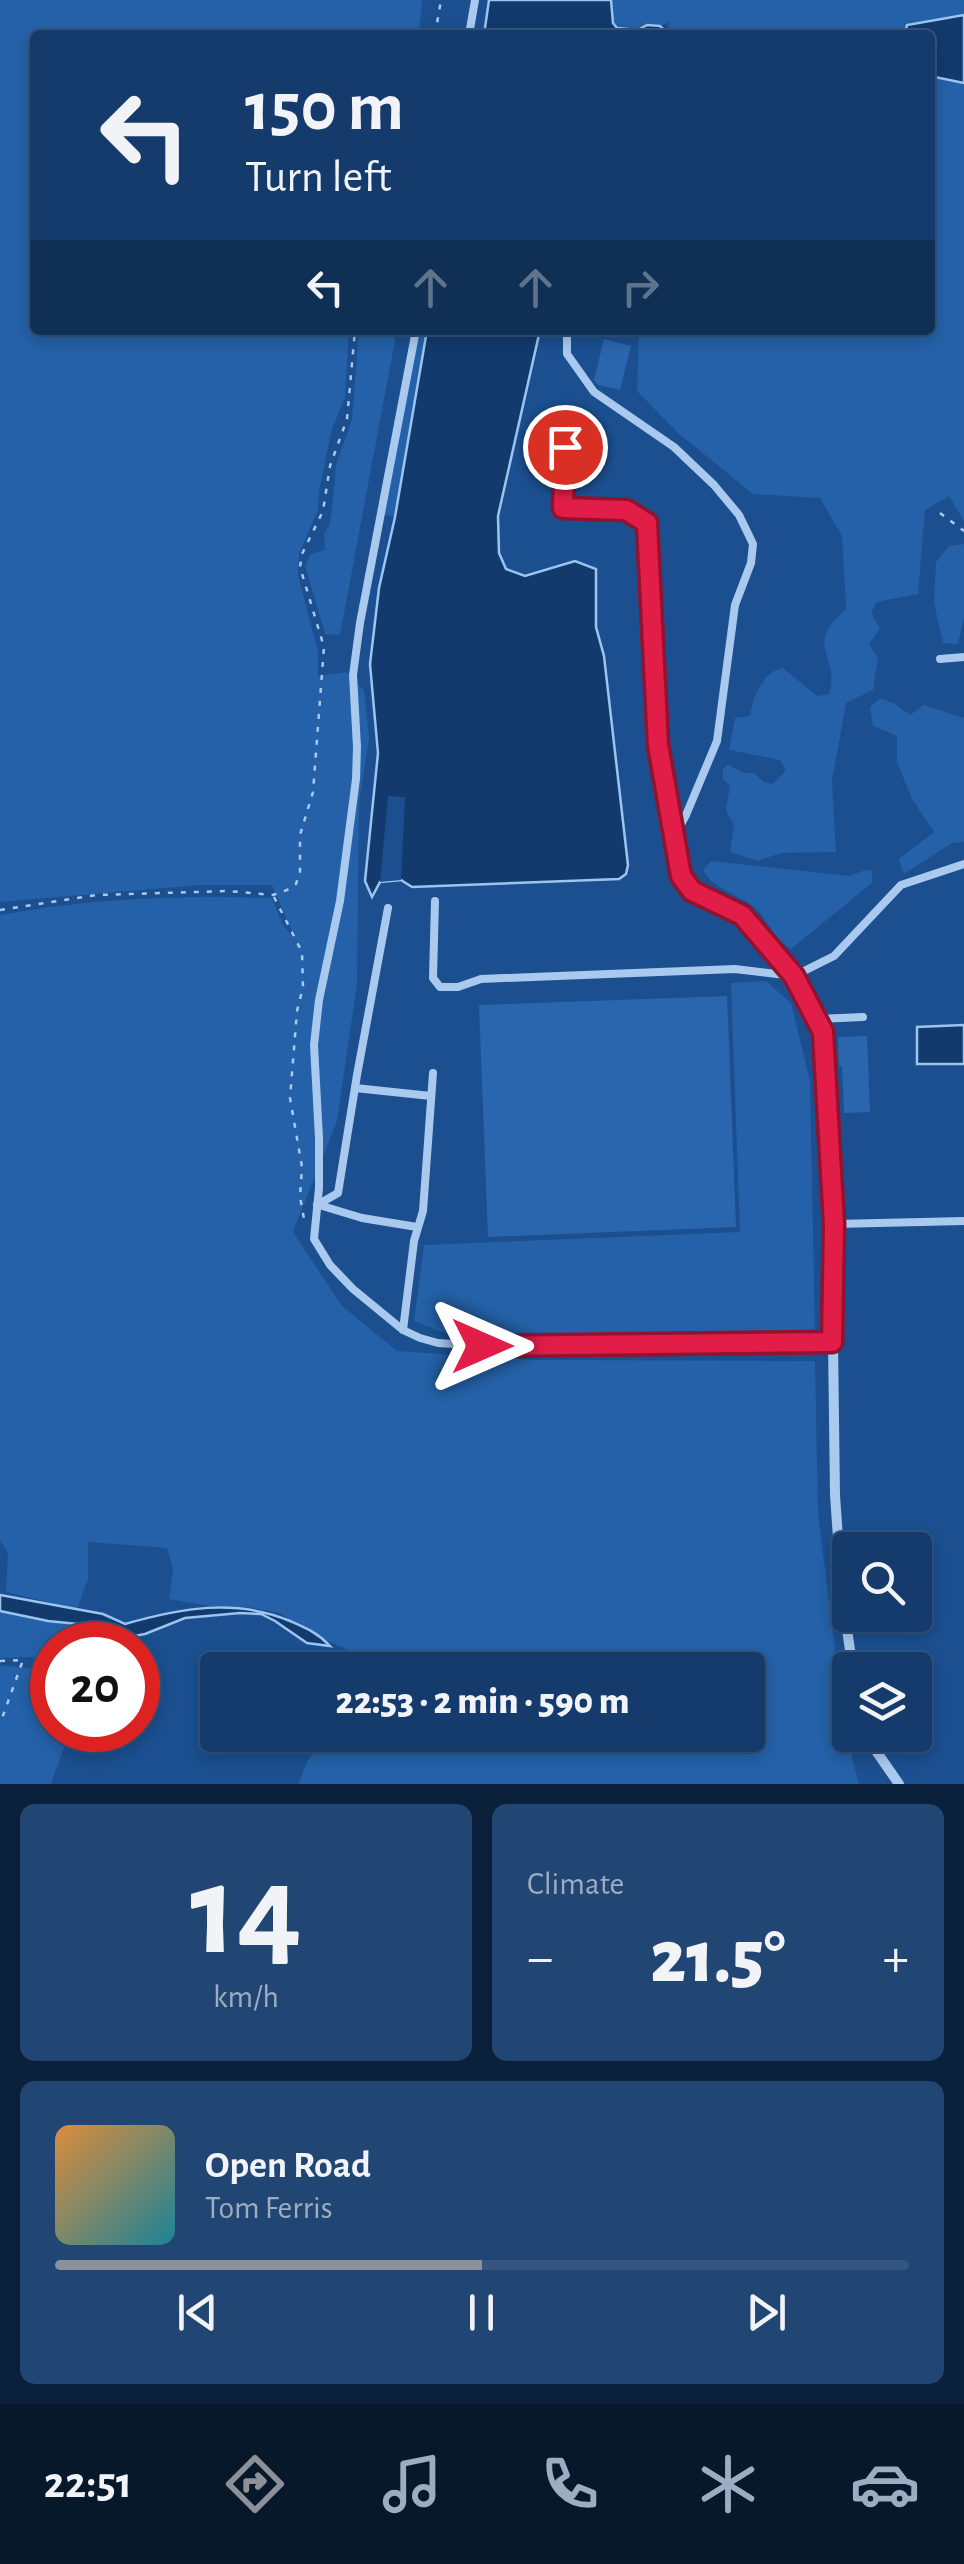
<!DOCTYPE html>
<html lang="en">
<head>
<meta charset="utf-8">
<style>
  body { margin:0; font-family:"Alegreya Sans",sans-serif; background:#214673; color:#f1f3f6; height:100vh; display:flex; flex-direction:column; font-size:38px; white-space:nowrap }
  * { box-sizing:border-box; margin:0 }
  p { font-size:32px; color:#9dadc1 }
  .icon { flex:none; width:55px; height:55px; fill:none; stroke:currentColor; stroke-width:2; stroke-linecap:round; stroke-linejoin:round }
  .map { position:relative; height:1784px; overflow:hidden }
  .side { display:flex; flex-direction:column; gap:20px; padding:20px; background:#0b203b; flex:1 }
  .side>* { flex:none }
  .hud { position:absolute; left:30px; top:30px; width:905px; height:305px; border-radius:10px; box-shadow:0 5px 15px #0003,0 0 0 2px #33557e; background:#143b6b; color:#f1f3f6; overflow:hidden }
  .buttons { position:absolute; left:832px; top:1532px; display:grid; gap:20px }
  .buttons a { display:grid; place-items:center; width:100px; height:100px; border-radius:10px; background:#143b6b; box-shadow:0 5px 15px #0003,0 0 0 2px #33557e; font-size:50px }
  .speed { position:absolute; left:30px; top:1622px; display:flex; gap:20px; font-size:50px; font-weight:700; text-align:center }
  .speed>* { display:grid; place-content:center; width:130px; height:130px; border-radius:50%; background:#143b6b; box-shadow:0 5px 15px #0003,0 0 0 2px #33557e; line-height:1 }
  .speed .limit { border:15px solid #d22; background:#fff; color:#111 }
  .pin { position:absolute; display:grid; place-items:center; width:85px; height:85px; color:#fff; margin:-42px; border:5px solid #fff; border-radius:50%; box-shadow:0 2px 10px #0007 }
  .me { position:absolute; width:110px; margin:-55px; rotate:90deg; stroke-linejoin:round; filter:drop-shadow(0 0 8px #0008) }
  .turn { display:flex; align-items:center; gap:35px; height:210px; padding:0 50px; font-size:45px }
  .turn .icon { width:130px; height:130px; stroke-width:2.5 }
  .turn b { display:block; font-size:70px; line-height:85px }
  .lanes { display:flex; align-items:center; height:95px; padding:0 50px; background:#0003; justify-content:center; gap:50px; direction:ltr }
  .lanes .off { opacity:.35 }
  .big { font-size:75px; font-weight:800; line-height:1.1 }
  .side .tile { flex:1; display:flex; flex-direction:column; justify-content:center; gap:15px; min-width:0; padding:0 35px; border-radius:15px; background:#214673 }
  .side .dial { align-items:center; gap:0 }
  .dial b { font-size:130px; line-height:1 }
  .song { display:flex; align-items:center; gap:30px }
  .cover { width:120px; height:120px; border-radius:15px; background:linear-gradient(135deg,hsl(30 70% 55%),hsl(190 70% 35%)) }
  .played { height:10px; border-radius:5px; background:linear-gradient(90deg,#8c9099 50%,#33557e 50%) }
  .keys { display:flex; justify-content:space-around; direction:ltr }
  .heat { display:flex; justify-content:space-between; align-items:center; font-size:55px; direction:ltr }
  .side .tiles { flex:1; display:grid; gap:20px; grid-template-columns:1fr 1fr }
  .tile:last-child { grid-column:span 2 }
  .trip { position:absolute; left:200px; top:1652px; width:565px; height:100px; border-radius:10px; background:#143b6b; box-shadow:0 5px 15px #0003,0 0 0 2px #33557e; font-weight:800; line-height:100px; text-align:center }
  .menu { display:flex; height:160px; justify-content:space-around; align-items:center; background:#08182b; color:#9dadc1 }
  .menu .icon { width:70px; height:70px }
  .menu .active { color:#8c9099 }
  .menu b { font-size:45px; color:#f1f3f6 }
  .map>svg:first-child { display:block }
</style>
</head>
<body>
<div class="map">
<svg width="964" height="1784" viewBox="0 0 964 1784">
  <rect width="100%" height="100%" fill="#1b4f8f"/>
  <g fill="#2461a8">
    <path d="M0 0H422L419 35H35V330H349L345 398 332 429 319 491 318 510 299 554 298 575 318 652V676L346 672 364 691 369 738 359 803 357 984 337 1121 293 1232 342 1306 397 1351 534 1360 815 1361 818 1513 846 1736 859 1784H298L307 1762 325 1735H748V1670H357L359 1655 306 1631 280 1613 248 1607 209 1606 169 1599 173 1570 167 1548 88 1542V1579L77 1609 6 1592 8 1553 0 1540V915C91 898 180 895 272 898L283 925 293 938 294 936 272 885H200L0 902Z"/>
    <path d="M611 0H964V521L949 496 925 510 918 594 877 602 871 612 880 629 869 644 878 658 873 690 846 703 832 781 836 852 781 853 758 861 730 852 734 825 726 810 730 786 723 779V769L728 764 743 773H754L764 782 773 784 786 770 780 760 729 750 735 718 750 716C753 697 762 672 783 668L817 696 829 694C841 654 802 646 846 609L842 536 820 498 753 494 678 433 637 391 639 330H930V35H678L668 27 669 22 660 26 647 25 638 30 617 28 613 23Z"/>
    <path d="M359 330H397L340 635 325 634 305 565 311 554 325 550 324 533 329 526 332 509 336 465 352 419Z"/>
    <path d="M416 330H427L395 517 381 514Z"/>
    <path d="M964 544V617L958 644 943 643 934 603 936 562 949 546Z"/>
    <path d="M881 698 895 704 910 715 924 705 964 718V842L952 843 904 874 899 859 934 832 912 799 897 762V736L873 726 870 707Z"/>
    <path d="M711 861 850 876 865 870 872 871V883L791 949C774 940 768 919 754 907 737 893 714 890 703 870Z"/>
    <path d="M766 981 791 1003 810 1081 815 1334 452 1336 414 1321 424 1245 740 1232 731 983Z"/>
    <path d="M0 1611 48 1621 99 1626 116 1642 112 1645H52V1663L31 1657 0 1658Z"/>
    <path d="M0 1665 52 1671V1730H70L51 1784H0Z"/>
  </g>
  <g fill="#123a6d" stroke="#9cc4f0" stroke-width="2.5">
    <path d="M489 0H611L613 23 617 28 638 30 647 25 660 26 664 30 661 35H484Z"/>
    <path d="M964 15V83L930 76V35H905L907 25Z"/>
    <path d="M427 330H540L498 516 499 553 506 569 525 576 575 561 596 569V627L604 656 628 865 626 874 619 879 412 887 401 880 380 882 372 897 365 881 378 753 370 664 379 588 395 517Z"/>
    <path d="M964 1025V1064H917V1027Z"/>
    <path d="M0 1595 103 1614 125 1624C181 1608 235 1598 290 1621 306 1628 318 1633 330 1646L307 1643 275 1621 261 1614 240 1613 185 1618 145 1634 118 1639 98 1626 48 1621 0 1611Z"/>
  </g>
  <path fill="#1b4f8f" d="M388 796 405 797 401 880 380 882Z"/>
  <g fill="#2a66ad">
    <path d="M604 339 631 346 620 390 598 385 594 380Z"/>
    <path d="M727 996 736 1227 488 1237 479 1005Z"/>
    <path d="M867 1036 870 1112 844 1113 842 1066 839 1067 838 1037Z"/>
  </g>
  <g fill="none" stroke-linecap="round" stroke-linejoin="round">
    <g stroke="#a9c9ee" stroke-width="2.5" stroke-dasharray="5 8" stroke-linecap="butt">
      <path d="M435 35 441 0"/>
      <path d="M940 513 964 531"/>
      <path d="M274 897 302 952 303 987 297 1011 290 1098 302 1167 300 1197 304 1219"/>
      <path d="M0 910 97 895 228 891 273 895 287 890 296 884 300 871V835L313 792 324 647 300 567 302 554 323 511 330 466 347 419 355 330"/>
      <path d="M0 1661 23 1660 0 1724"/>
    </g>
    <g stroke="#a9c9ee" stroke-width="8">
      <path d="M469 35 475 0"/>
      <path d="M416 330 360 623 353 675 357 747 356 779 340 901 319 1000 314 1045 319 1138V1188L314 1239 330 1265 353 1289 403 1330 420 1338 438 1343 482 1346 833 1342"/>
      <path d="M567 330V354L594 392 674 447 714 485 739 515 753 544 751 563 735 605 717 741 686 815 674 837"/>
      <path d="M565 447 563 508 626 510 647 523 658 745 681 877 692 891 742 915 794 976"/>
      <path d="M940 659 964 657"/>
      <path d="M435 901 433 978 440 987H458L481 979 735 969 794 976 834 956 901 885 964 864"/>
      <path d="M818 1019 863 1017"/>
      <path d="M355 1088 431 1096"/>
      <path d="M317 1205 338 1193 357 1075 388 908"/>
      <path d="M319 1205 362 1218 417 1227"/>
      <path d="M835 1224 964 1221"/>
      <path d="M403 1330 414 1241 423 1211 433 1073"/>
    </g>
    <g stroke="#a9c9ee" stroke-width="10">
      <path d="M794 976 823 1032 835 1224 833 1342 835 1495 842 1596 853 1670"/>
      <path d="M865 1735 899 1784"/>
    </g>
  </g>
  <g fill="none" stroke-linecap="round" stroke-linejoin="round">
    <defs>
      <path id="route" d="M482 1346 832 1342 834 1224 823 1032 794 976 742 915 692 891 681 876 658 745 647 523 626 510 563 508 565 447"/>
    </defs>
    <use href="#route" stroke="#92132f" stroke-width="25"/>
    <use href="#route" stroke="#e11d48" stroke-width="18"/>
  </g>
</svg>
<div class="buttons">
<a><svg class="icon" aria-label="search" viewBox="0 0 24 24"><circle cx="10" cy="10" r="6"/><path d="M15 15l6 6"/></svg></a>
<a><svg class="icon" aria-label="layers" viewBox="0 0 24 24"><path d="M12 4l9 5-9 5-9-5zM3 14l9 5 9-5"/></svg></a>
</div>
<div class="speed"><div class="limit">20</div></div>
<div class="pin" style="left:565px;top:447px;background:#d93025"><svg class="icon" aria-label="arrive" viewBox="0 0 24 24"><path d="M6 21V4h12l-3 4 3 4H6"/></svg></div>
<svg class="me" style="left:482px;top:1346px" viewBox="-20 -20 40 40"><path d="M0-17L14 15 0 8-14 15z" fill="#e11d48" stroke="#fff" stroke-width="4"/></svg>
<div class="trip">22:53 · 2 min · 590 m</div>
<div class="hud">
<div class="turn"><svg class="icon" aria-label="left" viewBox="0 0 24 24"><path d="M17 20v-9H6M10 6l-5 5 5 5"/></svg><div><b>150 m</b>Turn left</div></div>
<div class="lanes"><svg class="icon" aria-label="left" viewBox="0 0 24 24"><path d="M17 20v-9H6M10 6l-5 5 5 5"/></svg><svg class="icon off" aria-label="ahead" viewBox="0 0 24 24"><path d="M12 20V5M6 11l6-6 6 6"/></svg><svg class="icon off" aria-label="ahead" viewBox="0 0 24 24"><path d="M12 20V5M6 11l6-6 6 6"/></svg><svg class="icon off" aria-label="right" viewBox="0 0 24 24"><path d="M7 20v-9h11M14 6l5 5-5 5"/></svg></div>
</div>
</div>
<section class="side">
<div class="tiles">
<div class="tile dial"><b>14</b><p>km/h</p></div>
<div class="tile"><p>Climate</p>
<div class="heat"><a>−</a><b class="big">21.5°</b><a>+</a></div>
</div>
<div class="tile">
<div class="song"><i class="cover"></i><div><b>Open Road</b><p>Tom Ferris</p></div></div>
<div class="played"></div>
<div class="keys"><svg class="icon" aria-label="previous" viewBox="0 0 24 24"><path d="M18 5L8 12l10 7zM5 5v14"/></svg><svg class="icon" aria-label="pause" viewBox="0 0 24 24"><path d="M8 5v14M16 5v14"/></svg><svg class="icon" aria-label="next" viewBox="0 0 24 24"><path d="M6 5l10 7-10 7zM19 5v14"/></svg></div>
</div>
</div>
</section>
<nav class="menu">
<b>22:51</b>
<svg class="icon active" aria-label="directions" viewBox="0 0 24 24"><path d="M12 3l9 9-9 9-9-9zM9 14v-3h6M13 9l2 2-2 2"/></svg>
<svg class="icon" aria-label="music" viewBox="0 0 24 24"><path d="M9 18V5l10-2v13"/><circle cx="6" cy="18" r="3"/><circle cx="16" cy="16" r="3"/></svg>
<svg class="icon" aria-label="phone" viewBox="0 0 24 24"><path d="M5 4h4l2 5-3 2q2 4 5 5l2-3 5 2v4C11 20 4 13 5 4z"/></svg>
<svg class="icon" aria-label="climate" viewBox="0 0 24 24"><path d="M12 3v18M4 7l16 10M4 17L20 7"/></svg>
<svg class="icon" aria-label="car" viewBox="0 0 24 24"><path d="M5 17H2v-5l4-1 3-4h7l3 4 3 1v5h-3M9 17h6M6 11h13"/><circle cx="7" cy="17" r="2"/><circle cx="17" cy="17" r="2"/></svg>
</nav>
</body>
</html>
